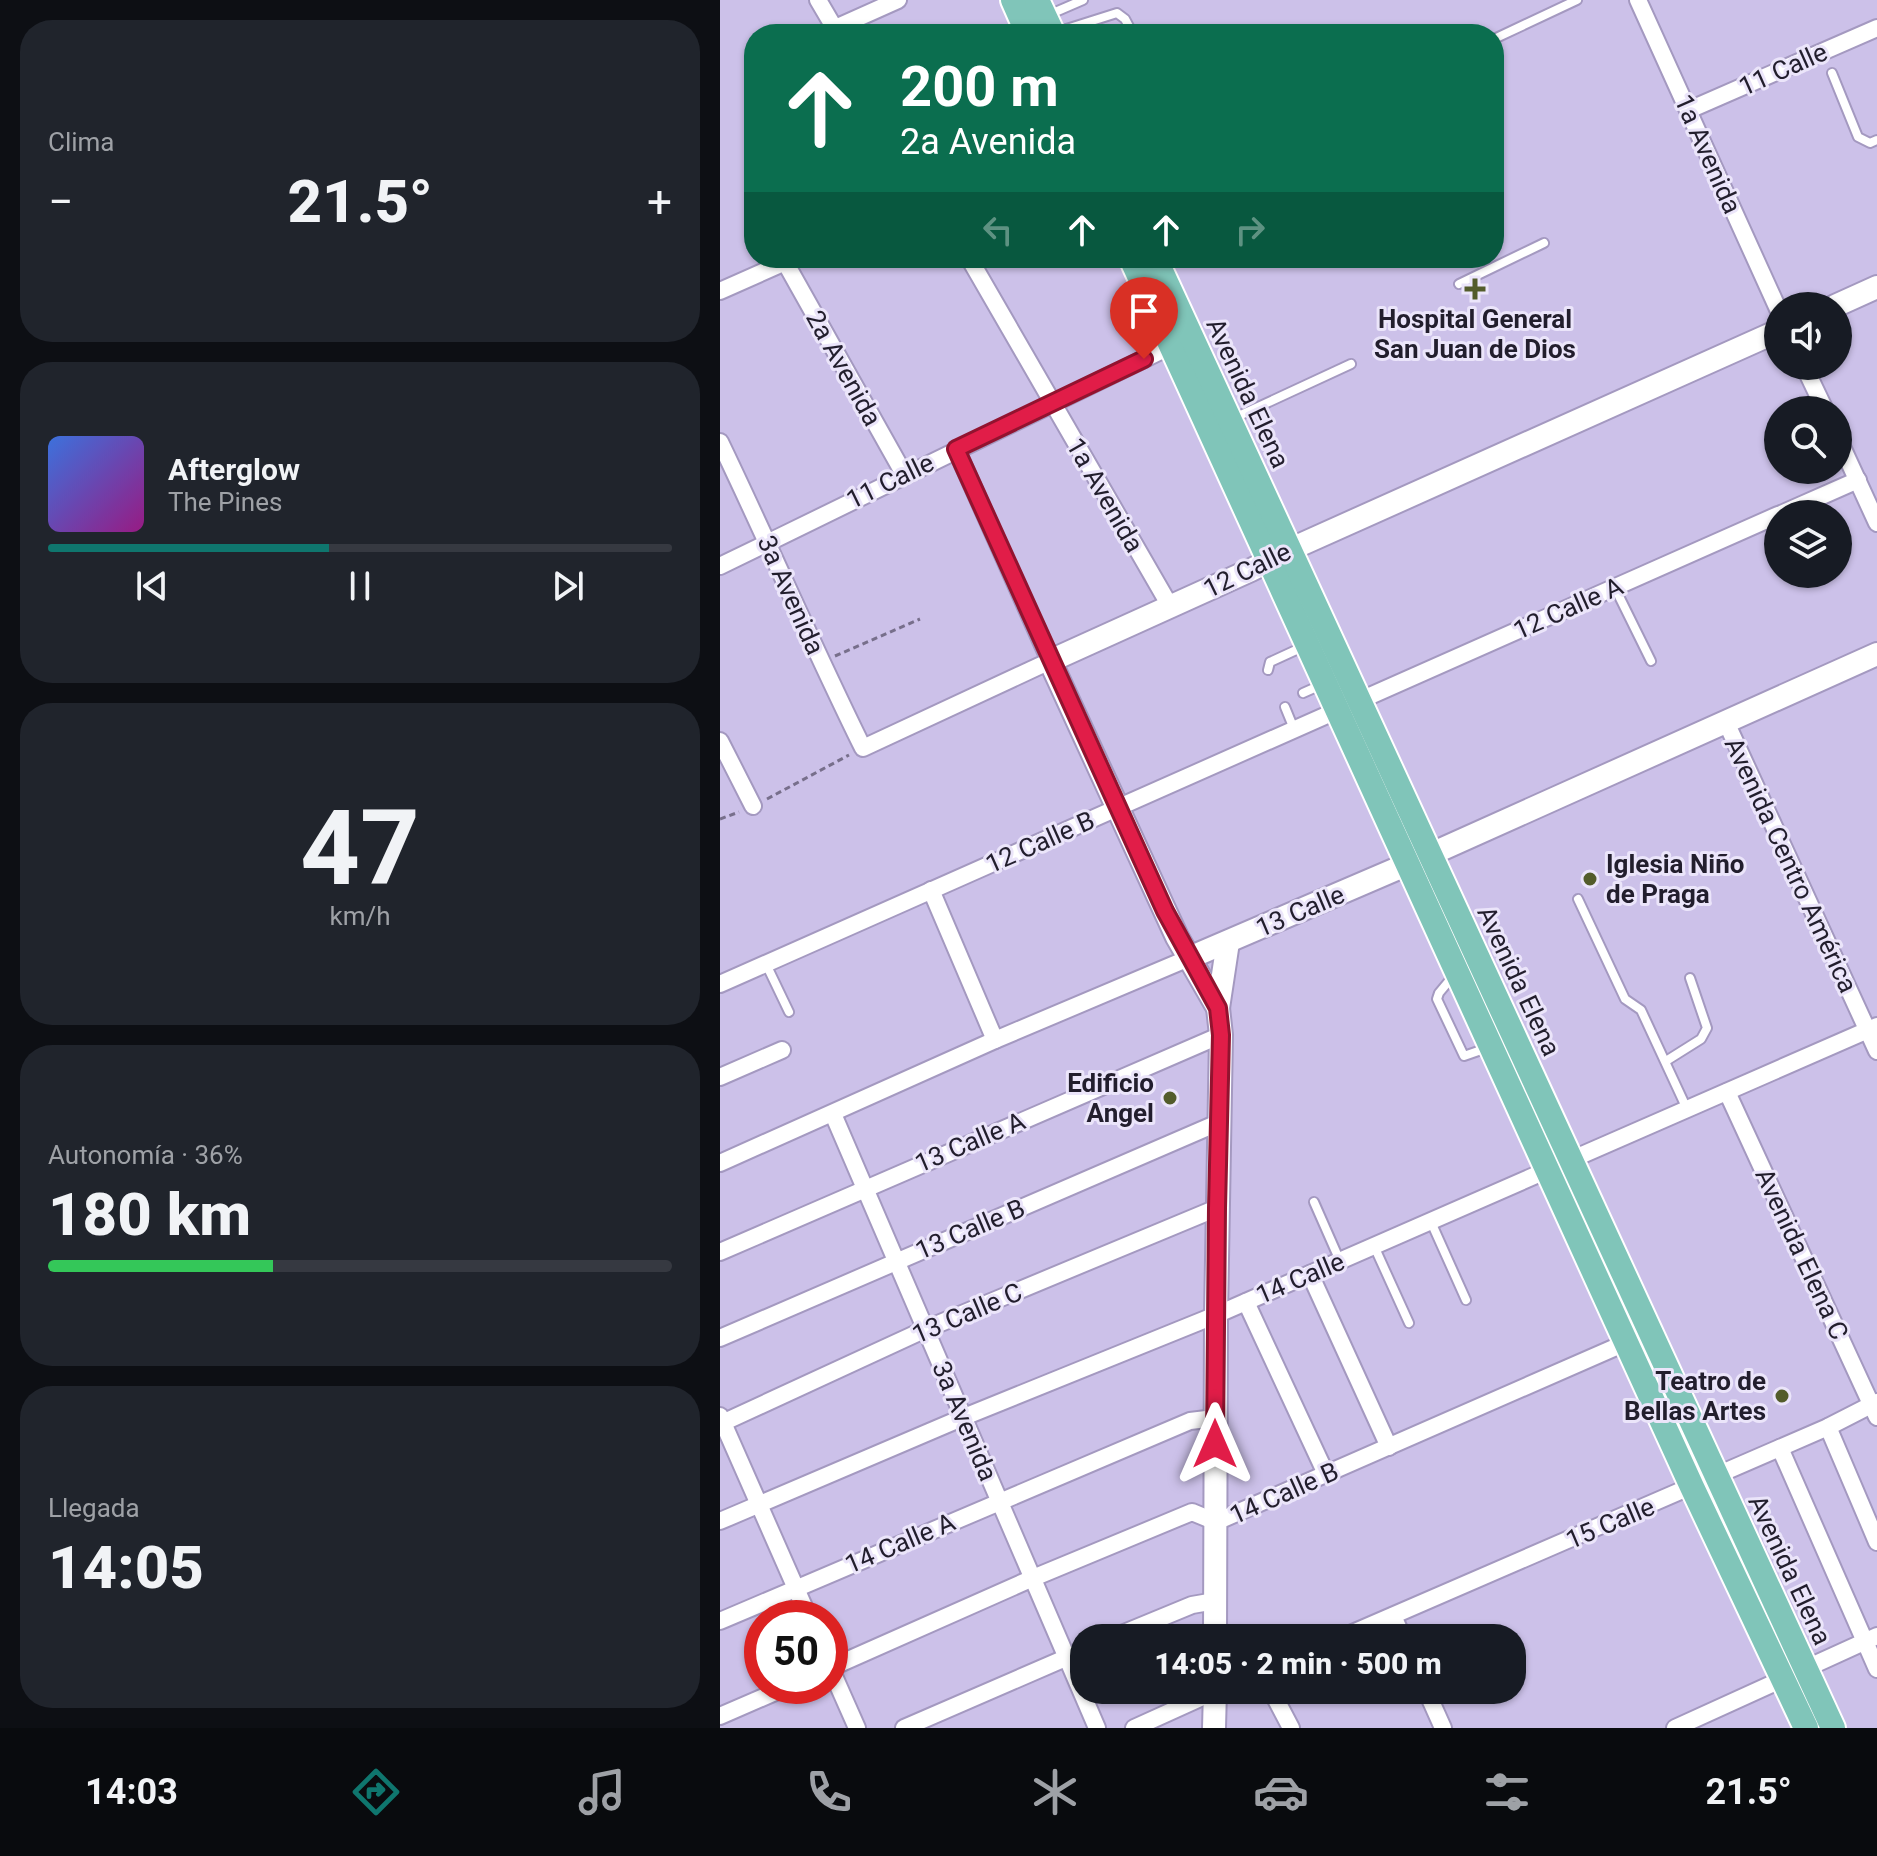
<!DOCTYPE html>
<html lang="es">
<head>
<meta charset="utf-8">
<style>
  body { margin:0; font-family:Roboto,sans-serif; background:#20242c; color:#f1f3f6; height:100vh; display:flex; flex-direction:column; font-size:30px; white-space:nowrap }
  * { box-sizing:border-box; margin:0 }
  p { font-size:26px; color:#9ea1a6 }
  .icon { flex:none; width:44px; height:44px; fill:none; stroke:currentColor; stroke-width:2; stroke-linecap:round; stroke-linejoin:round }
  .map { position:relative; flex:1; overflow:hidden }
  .side { display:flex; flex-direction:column; gap:20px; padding:20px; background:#0d0f14; width:720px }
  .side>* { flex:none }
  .hud { position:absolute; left:24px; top:24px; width:760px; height:244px; border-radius:32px; box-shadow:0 2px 6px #0004; background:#0b6e4f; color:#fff; overflow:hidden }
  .controls { position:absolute; left:1044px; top:292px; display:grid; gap:16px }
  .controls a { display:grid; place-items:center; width:88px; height:88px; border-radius:50%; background:#171b24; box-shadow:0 2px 6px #0004; font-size:40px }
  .speed { position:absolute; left:24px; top:1600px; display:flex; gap:16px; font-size:40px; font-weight:700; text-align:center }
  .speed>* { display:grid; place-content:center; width:104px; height:104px; border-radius:50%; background:#171b24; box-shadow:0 2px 6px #0004; line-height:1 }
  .speed .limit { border:12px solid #d22; background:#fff; color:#111 }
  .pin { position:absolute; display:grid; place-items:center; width:68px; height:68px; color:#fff; margin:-82px -34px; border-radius:50% 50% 50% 0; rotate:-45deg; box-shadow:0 0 8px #0007 }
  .pin .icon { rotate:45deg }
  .me { position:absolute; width:88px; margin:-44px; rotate:0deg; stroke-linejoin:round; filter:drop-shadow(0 0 6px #0008) }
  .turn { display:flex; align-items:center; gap:28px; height:168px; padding:0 24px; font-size:36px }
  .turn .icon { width:104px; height:104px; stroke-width:2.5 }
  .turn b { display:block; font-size:56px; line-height:68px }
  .lanes { display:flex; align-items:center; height:76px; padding:0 24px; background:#0003; justify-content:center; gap:40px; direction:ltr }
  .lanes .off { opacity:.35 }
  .big { font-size:60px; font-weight:800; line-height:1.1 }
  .side .tile { flex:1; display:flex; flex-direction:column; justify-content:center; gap:12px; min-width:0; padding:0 28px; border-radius:32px; background:#20242c }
  .side .dial { align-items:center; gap:0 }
  .dial b { font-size:104px; line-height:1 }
  .song { display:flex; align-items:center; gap:24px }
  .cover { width:96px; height:96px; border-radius:12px; background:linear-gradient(135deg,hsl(220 70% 55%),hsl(310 70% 35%)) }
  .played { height:8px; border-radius:4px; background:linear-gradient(90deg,#0f766e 45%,#363941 45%) }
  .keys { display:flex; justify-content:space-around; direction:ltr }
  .heat { display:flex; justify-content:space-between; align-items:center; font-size:44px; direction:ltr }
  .charge { height:12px; border-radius:6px; background:linear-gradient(90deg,#34c759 36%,#363941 0) }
  .trip { position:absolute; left:350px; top:1624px; width:456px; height:80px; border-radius:32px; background:#171b24; box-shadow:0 2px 6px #0004; font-weight:800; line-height:80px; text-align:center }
  .tab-bar { display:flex; height:128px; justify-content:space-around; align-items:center; background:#090b0e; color:#9ea1a6 }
  .tab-bar .icon { width:56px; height:56px }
  .tab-bar .selected { color:#0f766e }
  .tab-bar b { font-size:36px; color:#f1f3f6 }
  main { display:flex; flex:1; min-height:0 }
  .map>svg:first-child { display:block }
</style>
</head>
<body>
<main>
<section class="side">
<div class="tile"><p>Clima</p>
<div class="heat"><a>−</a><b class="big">21.5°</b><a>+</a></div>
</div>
<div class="tile">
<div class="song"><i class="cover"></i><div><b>Afterglow</b><p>The Pines</p></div></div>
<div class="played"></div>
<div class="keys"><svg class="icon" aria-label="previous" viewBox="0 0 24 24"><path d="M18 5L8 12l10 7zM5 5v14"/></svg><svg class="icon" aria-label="pause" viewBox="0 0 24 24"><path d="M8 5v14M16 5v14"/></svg><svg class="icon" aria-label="next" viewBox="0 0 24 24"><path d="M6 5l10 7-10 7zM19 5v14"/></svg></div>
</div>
<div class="tile dial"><b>47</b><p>km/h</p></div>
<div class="tile"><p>Autonomía · 36%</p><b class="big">180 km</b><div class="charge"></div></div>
<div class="tile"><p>Llegada</p><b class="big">14:05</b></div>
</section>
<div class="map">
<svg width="1157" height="1728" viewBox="0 0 1157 1728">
  <rect width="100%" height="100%" fill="#ccc1e9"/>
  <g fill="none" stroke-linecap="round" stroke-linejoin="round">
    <defs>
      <g id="lane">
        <path d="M326 16 363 0"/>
        <path d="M337 32 397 13 405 19 413 34"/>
        <path d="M774 39 857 0"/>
        <path d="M1112 73 1138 137 1150 143 1157 140"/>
        <path d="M739 284 824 243"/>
        <path d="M510 420 631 364"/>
        <path d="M895 588 931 661"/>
        <path d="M548 670 550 662 587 645"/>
        <path d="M583 693 601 685"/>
        <path d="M565 707 574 729"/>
        <path d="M858 899 905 999 921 1010 967 1109"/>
        <path d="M46 964 69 1012"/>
        <path d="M734 975 719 993 717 999 744 1056 767 1048"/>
        <path d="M946 1061 981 1039 987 1028 970 978"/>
        <path d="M594 1202 620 1261"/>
        <path d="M711 1222 746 1300"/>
        <path d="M654 1246 689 1323"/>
      </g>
      <g id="street">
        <path d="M98 0 118 34"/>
        <path d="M918 0 1058 309"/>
        <path d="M102 34 178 0"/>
        <path d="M969 110 1157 28"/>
        <path d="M249 258 450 606"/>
        <path d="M65 262 184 474"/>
        <path d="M0 291 72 259"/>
        <path d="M1084 366 1105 410"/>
        <path d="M1118 438 1157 523"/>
        <path d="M0 442C49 544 93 647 143 748L330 661 236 449"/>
        <path d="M1061 514 1138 480"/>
        <path d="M0 566 459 342"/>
        <path d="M1006 722 1157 1051"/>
        <path d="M0 741 33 806"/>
        <path d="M211 890 275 1040"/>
        <path d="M0 984 1058 515"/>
        <path d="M0 1077 62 1050"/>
        <path d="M1007 1092 1157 1417"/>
        <path d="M113 1114 377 1728"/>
        <path d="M0 1163 275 1040 469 958"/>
        <path d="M0 1252 501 1035"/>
        <path d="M590 1274 669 1447"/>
        <path d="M526 1302 606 1474"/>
        <path d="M0 1338 500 1122"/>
        <path d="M0 1416 89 1618"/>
        <path d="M0 1424 206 1329 497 1208"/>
        <path d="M1108 1427 1157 1542"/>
        <path d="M1060 1448 1157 1669"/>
        <path d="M0 1521 244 1417 496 1315 1157 1026"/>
        <path d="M673 1616 683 1638"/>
        <path d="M0 1621 470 1421 495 1418"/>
        <path d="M392 1638 472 1605 495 1601"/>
        <path d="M621 1638 1108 1427 1157 1402"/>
        <path d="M110 1667 137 1728"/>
        <path d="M110 1668 313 1578 472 1512 496 1522 928 1333"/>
        <path d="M551 1690 571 1728"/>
        <path d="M706 1690 723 1728"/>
        <path d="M0 1716 69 1686"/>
        <path d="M184 1728 364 1650"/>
        <path d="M414 1728 498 1690"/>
        <path d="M955 1728 1157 1636"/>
      </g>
      <g id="secondary">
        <path d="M1115 306 1157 287"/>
        <path d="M469 958 709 855 1157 654"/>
        <path d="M498 1008 508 942"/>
        <path d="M495 1638 496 1315 501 1035 498 1008 457 937 330 661 531 570 580 545 1058 331"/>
        <path d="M494 1728 495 1690"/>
      </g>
      <g id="primary">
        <path d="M293 0 308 34"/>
        <path d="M317 0 333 34"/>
        <path d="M411 258 972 1487 1086 1728"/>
        <path d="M435 258 1113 1728"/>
      </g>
    </defs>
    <use href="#lane" stroke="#a499c0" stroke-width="12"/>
    <use href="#street" stroke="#a499c0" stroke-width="20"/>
    <use href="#secondary" stroke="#a499c0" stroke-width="26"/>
    <use href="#primary" stroke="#fff" stroke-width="28"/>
    <g stroke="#776f8b" stroke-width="3" stroke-dasharray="6 4" stroke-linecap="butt">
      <path d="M115 656 200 619"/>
      <path d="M47 799 129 755"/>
      <path d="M0 819 19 812"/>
    </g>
    <use href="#lane" stroke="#fff" stroke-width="8"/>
    <use href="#street" stroke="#fff" stroke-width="16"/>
    <use href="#secondary" stroke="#fff" stroke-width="22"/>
    <use href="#primary" stroke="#80c5b9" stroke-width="24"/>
  </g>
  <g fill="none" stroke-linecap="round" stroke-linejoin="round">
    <defs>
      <path id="route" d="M424 359 236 449 445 911 498 1008 501 1035 497 1208 495 1444"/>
    </defs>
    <use href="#route" stroke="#92132f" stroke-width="20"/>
    <use href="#route" stroke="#e11d48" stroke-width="14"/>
  </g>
  <g fill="#535c2b" stroke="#ebe5fa" stroke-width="3">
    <path d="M751 277h8v8h8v8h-8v8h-8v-8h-8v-8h8z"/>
    <circle cx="870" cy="879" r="8"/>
    <circle cx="450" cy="1098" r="8"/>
    <circle cx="1062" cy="1396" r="8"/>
  </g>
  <g text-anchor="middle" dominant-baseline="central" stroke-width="6" stroke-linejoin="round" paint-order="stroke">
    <g font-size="26" fill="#221e2d" stroke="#ebe5fa">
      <text transform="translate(1063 69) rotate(-24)">11 Calle</text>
      <text transform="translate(988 154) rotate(66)">1a Avenida</text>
      <text transform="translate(124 368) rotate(61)">2a Avenida</text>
      <text transform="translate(528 393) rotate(65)">Avenida Elena</text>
      <text transform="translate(170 481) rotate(-26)">11 Calle</text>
      <text transform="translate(385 495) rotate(60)">1a Avenida</text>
      <text transform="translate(527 570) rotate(-26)">12 Calle</text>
      <text transform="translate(71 595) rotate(66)">3a Avenida</text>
      <text transform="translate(848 608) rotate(-24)">12 Calle A</text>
      <text transform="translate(320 842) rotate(-24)">12 Calle B</text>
      <text transform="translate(1071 865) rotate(65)">Avenida Centro América</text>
      <text transform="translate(580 911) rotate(-23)">13 Calle</text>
      <text transform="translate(799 981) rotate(65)">Avenida Elena</text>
      <text transform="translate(250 1142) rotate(-23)">13 Calle A</text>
      <text transform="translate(250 1229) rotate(-23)">13 Calle B</text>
      <text transform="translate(1082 1254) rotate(65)">Avenida Elena C</text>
      <text transform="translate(580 1278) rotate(-23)">14 Calle</text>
      <text transform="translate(247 1313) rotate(-23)">13 Calle C</text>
      <text transform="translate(245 1421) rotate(67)">3a Avenida</text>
      <text transform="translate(564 1493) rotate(-24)">14 Calle B</text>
      <text transform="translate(890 1523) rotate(-23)">15 Calle</text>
      <text transform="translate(180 1543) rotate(-23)">14 Calle A</text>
      <text transform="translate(1070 1570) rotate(65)">Avenida Elena</text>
    </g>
    <g font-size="26" font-weight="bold" fill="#221e2d" stroke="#ebe5fa" text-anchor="end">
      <text x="755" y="319" text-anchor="middle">Hospital General<tspan x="755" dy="30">San Juan de Dios</tspan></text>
      <text x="886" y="864" text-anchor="start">Iglesia Niño<tspan x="886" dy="30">de Praga</tspan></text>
      <text x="434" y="1083">Edificio<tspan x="434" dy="30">Angel</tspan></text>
      <text x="1046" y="1381">Teatro de<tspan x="1046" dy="30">Bellas Artes</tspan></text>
    </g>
  </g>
</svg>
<div class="controls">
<a><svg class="icon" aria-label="sound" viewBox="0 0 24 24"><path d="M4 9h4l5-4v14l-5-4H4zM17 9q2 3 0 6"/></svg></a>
<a><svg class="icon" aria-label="search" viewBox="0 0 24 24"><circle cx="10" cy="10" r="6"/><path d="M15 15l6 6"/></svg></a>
<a><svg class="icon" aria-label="layers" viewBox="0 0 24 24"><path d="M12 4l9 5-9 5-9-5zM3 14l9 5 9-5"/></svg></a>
</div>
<div class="speed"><div class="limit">50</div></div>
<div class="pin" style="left:424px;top:359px;background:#d93025"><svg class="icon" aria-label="arrive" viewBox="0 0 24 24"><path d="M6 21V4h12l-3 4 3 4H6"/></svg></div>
<svg class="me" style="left:495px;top:1444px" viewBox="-20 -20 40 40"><path d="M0-17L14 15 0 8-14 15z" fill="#e11d48" stroke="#fff" stroke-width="4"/></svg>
<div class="trip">14:05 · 2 min · 500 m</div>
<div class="hud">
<div class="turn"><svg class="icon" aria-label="ahead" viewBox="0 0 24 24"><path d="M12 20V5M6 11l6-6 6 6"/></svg><div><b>200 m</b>2a Avenida</div></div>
<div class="lanes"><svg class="icon off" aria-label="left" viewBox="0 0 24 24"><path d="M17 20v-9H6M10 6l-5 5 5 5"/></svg><svg class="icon" aria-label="ahead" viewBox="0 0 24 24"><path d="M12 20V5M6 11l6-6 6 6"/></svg><svg class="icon" aria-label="ahead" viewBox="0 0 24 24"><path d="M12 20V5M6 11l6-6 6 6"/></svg><svg class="icon off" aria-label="right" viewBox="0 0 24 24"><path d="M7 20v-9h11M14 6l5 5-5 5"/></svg></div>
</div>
</div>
</main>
<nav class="tab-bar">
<b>14:03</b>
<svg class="icon selected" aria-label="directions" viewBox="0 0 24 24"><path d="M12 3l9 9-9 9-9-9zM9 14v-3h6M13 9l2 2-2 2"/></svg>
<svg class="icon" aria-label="music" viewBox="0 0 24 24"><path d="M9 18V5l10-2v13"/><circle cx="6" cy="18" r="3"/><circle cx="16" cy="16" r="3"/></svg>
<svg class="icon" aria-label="phone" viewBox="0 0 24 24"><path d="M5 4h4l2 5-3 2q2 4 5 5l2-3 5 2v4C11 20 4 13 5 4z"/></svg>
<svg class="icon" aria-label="climate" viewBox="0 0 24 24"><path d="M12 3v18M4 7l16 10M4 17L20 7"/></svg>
<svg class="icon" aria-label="car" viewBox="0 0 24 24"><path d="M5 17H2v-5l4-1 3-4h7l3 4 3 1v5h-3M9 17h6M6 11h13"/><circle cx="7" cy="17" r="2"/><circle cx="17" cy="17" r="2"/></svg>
<svg class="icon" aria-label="filters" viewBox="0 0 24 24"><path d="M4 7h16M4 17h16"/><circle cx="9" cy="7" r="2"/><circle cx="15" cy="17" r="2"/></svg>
<b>21.5°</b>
</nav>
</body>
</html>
